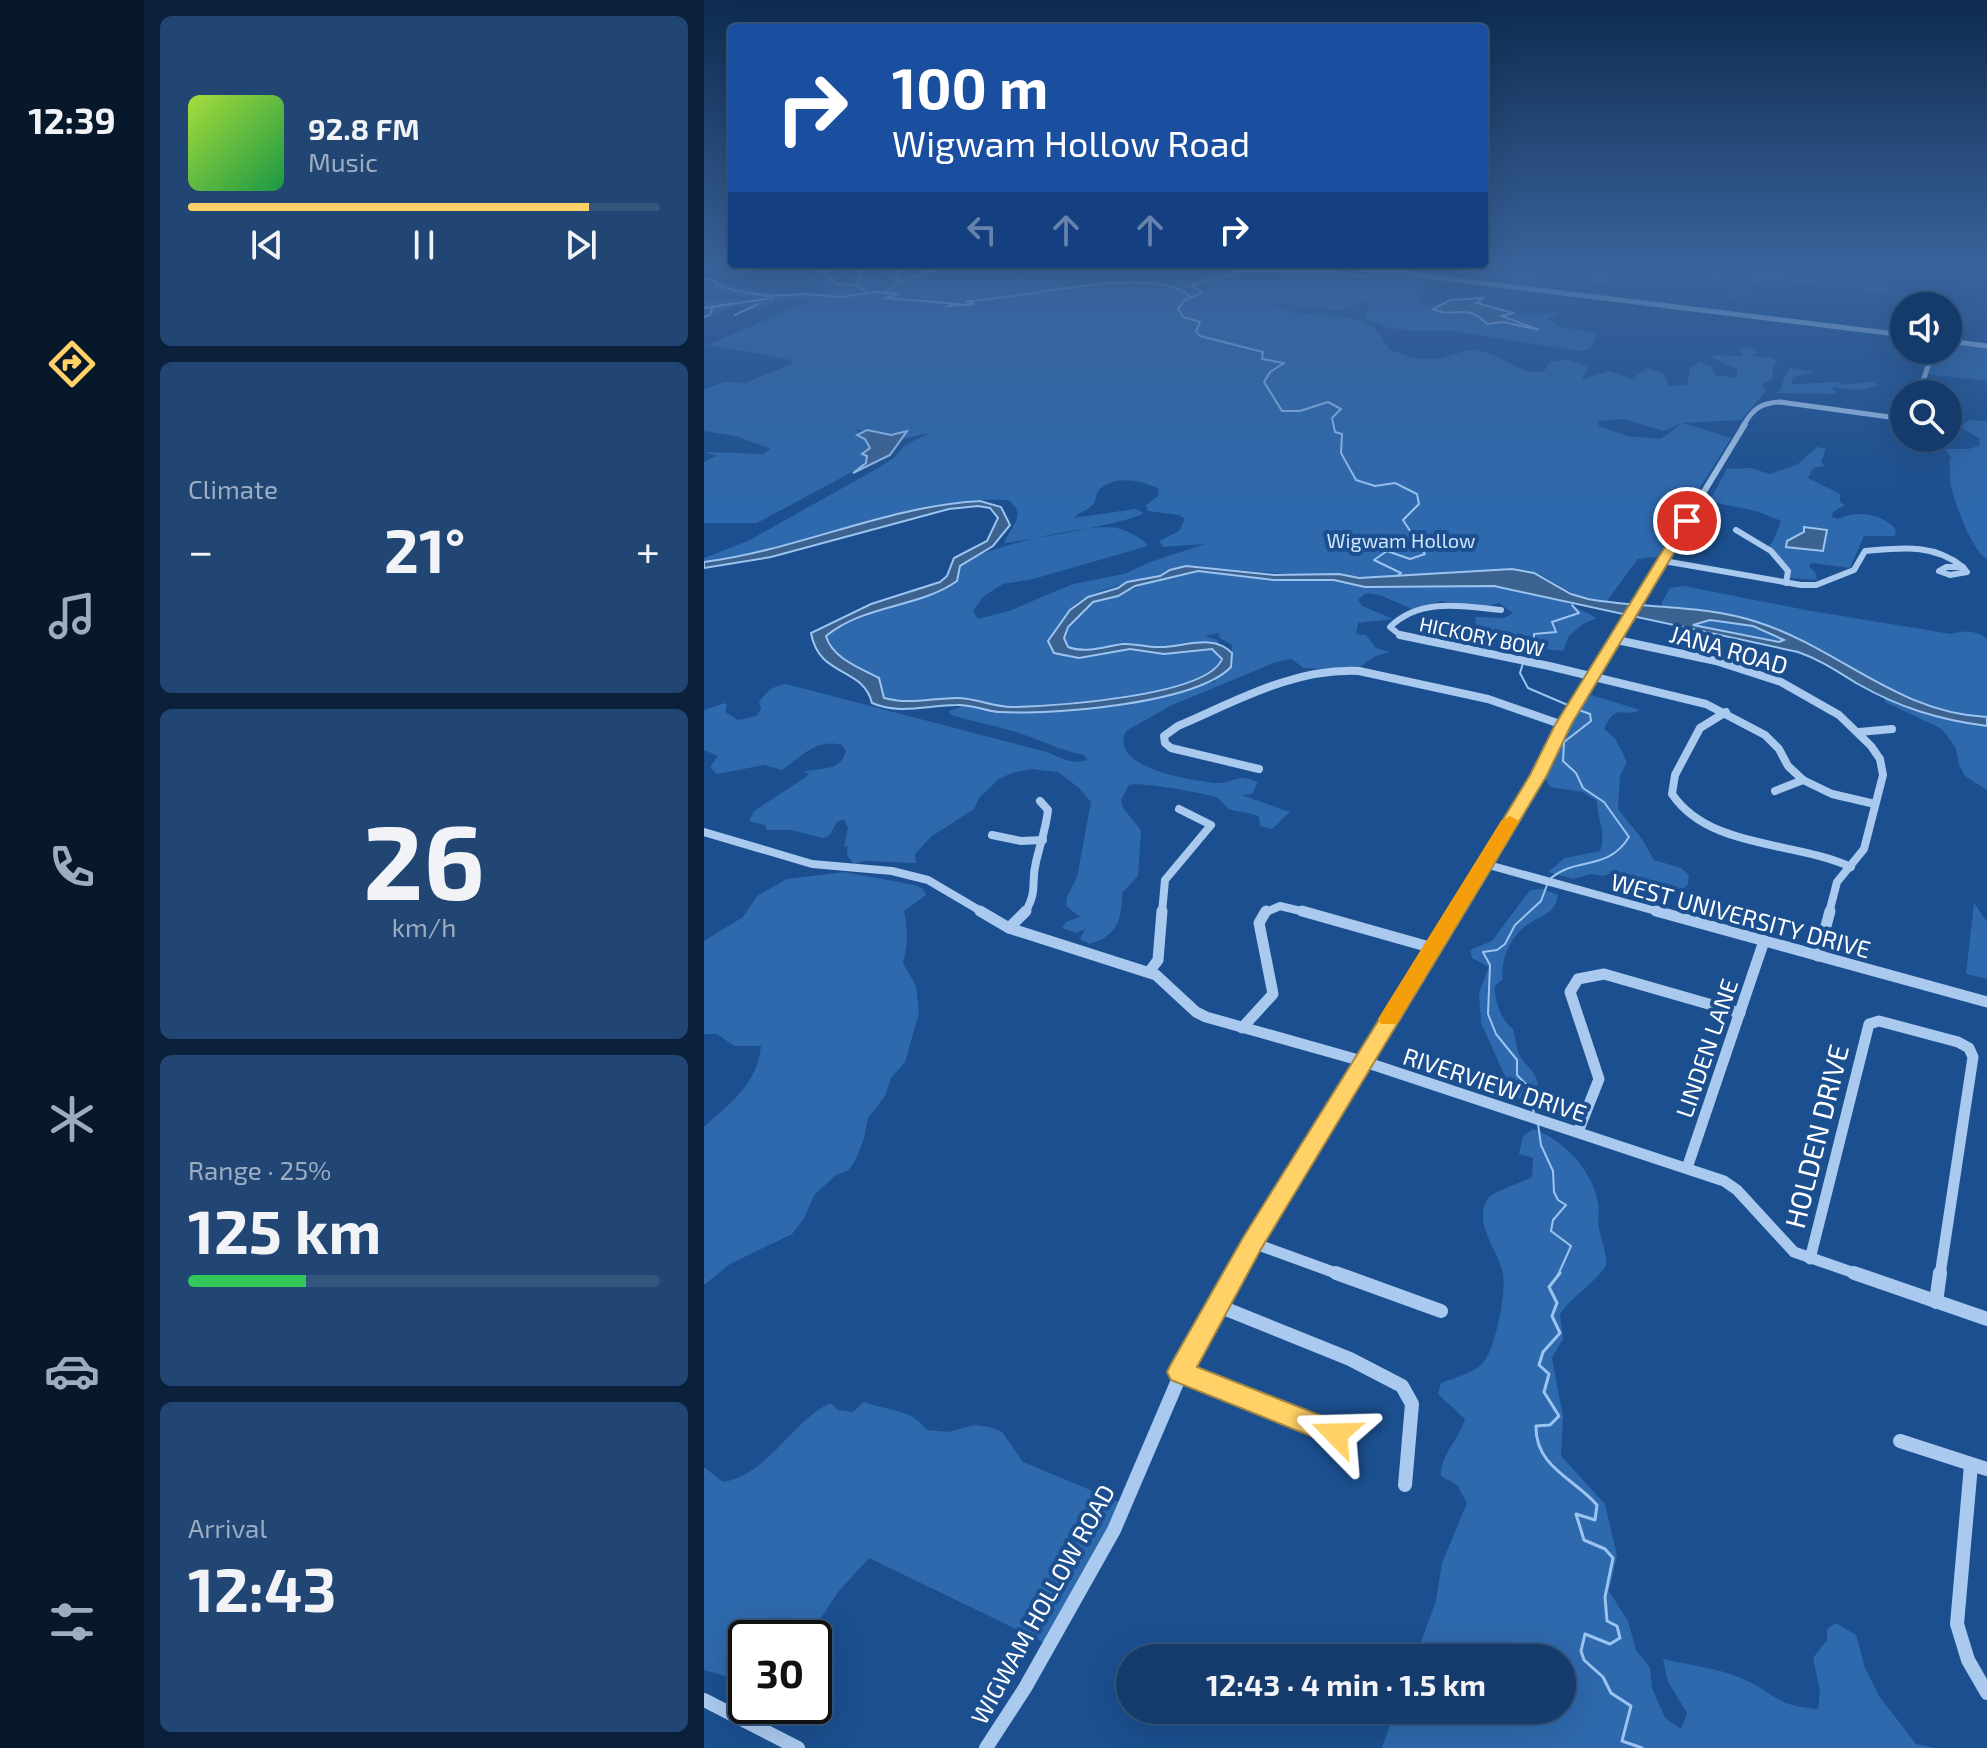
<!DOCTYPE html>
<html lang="en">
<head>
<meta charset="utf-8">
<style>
  body { margin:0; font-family:"Exo 2",sans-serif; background:#214673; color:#f1f3f6; height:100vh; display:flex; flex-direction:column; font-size:30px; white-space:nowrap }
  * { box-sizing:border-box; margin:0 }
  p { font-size:26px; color:#9dadc1 }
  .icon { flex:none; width:44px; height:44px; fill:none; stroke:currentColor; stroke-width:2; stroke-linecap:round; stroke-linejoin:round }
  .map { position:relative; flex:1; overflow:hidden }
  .sheet { display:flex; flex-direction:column; gap:16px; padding:16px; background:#0b203b; width:560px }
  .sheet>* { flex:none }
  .banner { position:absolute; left:24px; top:24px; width:760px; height:244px; border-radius:8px; box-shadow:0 8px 32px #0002,0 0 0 2px #33557e; background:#1a4fa0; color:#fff; overflow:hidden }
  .buttons { position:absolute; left:1186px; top:292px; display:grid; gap:16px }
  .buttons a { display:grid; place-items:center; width:72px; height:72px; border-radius:50%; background:#143b6b; box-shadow:0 8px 32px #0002,0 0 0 2px #33557e; font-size:40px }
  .speed { position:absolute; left:24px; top:1620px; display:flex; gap:16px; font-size:40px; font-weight:700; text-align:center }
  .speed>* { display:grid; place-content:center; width:104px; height:104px; border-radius:50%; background:#143b6b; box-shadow:0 8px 32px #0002,0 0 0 2px #33557e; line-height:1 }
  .speed .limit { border:4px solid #111; border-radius:12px; background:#fff; color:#111 }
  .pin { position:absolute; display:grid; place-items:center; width:68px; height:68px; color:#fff; margin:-34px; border:4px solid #fff; border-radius:50%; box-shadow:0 2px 8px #0007 }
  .me { position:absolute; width:88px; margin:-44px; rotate:292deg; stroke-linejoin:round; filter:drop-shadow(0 0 6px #0008) }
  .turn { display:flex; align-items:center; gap:28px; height:168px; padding:0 32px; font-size:36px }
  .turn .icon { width:104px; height:104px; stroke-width:2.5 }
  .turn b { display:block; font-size:56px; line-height:68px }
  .lanes { display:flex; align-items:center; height:76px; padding:0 32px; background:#0003; justify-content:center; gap:40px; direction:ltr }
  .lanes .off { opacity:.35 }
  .big { font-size:60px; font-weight:700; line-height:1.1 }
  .sheet .card { flex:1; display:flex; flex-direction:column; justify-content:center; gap:12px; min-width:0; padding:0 28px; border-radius:12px; background:#214673 }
  .sheet .dial { align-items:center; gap:0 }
  .dial b { font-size:104px; line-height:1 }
  .song { display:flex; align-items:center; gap:24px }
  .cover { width:96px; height:96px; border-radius:12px; background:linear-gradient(135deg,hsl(80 70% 55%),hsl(140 70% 35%)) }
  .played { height:8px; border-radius:4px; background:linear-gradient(90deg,#ffd166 85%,#33557e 85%) }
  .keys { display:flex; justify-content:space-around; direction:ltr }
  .heat { display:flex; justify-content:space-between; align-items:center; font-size:44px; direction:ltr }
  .charge { height:12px; border-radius:6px; background:linear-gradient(90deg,#34c759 25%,#33557e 0) }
  .trip { position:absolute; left:412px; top:1644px; width:460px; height:80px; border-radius:40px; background:#143b6b; box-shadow:0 8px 32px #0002,0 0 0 2px #33557e; font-weight:700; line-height:80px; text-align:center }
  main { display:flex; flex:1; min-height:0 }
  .tabs { display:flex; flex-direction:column; width:144px; justify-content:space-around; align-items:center; background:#08182b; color:#9dadc1 }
  .tabs .icon { width:56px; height:56px }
  .tabs .selected { color:#ffd166 }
  .tabs b { font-size:36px; color:#f1f3f6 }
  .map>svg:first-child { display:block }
</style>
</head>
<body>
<main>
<nav class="tabs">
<b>12:39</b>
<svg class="icon selected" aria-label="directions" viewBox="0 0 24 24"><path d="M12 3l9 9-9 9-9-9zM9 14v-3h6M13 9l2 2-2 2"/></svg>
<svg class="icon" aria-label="music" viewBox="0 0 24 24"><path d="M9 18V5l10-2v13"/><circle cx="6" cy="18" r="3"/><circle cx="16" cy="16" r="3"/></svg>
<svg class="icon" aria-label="phone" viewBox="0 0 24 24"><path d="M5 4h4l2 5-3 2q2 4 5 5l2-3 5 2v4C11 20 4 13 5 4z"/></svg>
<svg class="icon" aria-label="climate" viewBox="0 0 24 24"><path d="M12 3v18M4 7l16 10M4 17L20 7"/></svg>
<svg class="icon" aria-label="car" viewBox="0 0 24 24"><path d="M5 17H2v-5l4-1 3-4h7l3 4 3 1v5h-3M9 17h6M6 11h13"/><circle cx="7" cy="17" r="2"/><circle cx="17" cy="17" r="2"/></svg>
<svg class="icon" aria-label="filters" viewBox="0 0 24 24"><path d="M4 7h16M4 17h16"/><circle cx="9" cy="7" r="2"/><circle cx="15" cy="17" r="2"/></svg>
</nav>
<section class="sheet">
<div class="card">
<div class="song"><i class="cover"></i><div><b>92.8 FM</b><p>Music</p></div></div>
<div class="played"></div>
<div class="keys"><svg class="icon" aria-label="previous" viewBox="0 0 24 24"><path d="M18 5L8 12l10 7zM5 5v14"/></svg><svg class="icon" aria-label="pause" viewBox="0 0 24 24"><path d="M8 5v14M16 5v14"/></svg><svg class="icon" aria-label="next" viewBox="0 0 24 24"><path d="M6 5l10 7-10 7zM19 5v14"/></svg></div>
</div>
<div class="card"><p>Climate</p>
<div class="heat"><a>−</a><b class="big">21°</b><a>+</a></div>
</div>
<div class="card dial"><b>26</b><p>km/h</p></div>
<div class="card"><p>Range · 25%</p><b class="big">125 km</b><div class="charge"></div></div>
<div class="card"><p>Arrival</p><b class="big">12:43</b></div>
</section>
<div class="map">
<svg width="1283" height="1748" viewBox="0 0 1283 1748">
  <rect width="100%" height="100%" fill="#1b4f8f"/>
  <g fill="#2e69ad" fill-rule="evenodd">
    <path d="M105 264H116L142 282 147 277 149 266 154 264 169 273 195 264H612L738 280 719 290 720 295 714 300 742 315C760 312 767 308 783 324L800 322 833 331 834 329 799 314 852 313 855 314 844 318 857 327 894 333 886 349 874 351 751 331H706L681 327 661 318 667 300 635 310 562 302C592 323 640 306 671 329 677 333 680 342 685 349 700 356 723 362 739 358 749 355 759 350 770 350 796 351 814 377 840 371L847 361 866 360 883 366V372L878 378 880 379 906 371 927 379 944 368 960 374 965 386 983 385 986 368 996 362 1007 366 1011 375 1033 378V369L1006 357 1009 355 1039 356 1035 351 1042 346 1054 352 1047 356 1065 357 1074 361 1069 367 1068 378 1058 385 1062 391 1037 420 979 423 1027 438 953 557 934 559 902 602 875 597 837 575 808 569 737 575 806 584 803 588 851 597 893 618 879 624 865 636 859 651 814 646 768 631 772 625 771 617 800 618 809 613 795 603 780 607 737 601 708 609 676 595 662 593 654 600 658 606 689 619 654 623 652 634 662 635 672 648 686 652 671 656 651 671 600 668 587 659 572 662 468 705 422 731C403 768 490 781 512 783 521 784 527 780 536 778 541 777 549 781 554 782L548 794 538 795 586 812 568 829 556 826 555 817C545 811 534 813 525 809 520 806 517 799 511 797 499 793 434 781 425 785L417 800 419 808 437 830 434 876 418 893C418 919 413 937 385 944L376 939 381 929 372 933 358 928 362 922 376 917 362 906 363 897 373 877 387 802 375 788 354 772 327 769 308 773 295 779 275 798 270 809 228 836 211 854 212 863 161 861 150 864 143 855 144 846 140 847 144 828 140 819 133 822 125 836 119 838 87 830H63L61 825 45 821 50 811 102 777 105 773 99 772C115 767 136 773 142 751L138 745C112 738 98 756 78 770L60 765 13 774 6 767 14 756 0 750V710L21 703 23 705 21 712 34 720 53 716 57 708 55 702C63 691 69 686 82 684L343 752C357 758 368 765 383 760L380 755C354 750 333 738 308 731 288 725 267 721 247 715L245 711 261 705 294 712 332 713 425 705 510 682 528 653V645L514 637 516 633 501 636 514 640 515 644 495 642 456 647 423 643 381 651 364 647 360 638 364 627 389 602 473 574 502 571 570 580 583 574 482 566C471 568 463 574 452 577 430 582 378 591 365 611 358 623 355 641 350 653L375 658 426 649 460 654 501 648 512 650 517 663C494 696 348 708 306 707 288 707 271 698 253 698 228 698 205 705 180 698L175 678C156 668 128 658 121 636 154 611 193 609 229 594 243 587 251 568 264 560 289 546 385 523 413 528 424 531 437 537 444 546L329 579 299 584 280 596 269 611 274 619 305 611 369 584 420 574 446 562 501 544 459 547 455 541 475 531 481 519 475 515 444 511 442 505 454 496 455 489C439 480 408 474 394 491 392 494 392 500 390 503 385 510 375 512 370 518L431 509 440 513C425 523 324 540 300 543 307 526 324 514 304 500 223 496 146 533 68 551 45 556 23 559 0 562V558L44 541 174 468 190 458 201 445 226 433 198 439 203 431 184 435 149 429 155 432 153 436 160 438 166 448 158 454 163 456 161 465 53 523H0V462L12 456 0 452 59 454 67 449 32 436 0 431V389L21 382 41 383 88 364 87 360 4 345 107 300 73 302 42 312 41 307 30 306 0 319V300L47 298 13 294 0 288V277C14 278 23 284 37 287 64 293 107 302 133 289L88 283 114 277ZM920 419 960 431 978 423 957 439 923 436 895 426 894 421Z"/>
    <path d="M642 264H1079V265C1047 270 1046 257 1017 283L1006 281V268L1001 267 961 274 916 269 914 276 901 284 885 282 886 280 878 277 879 274 875 272 833 276V281L821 285 799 279 770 280Z"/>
    <path d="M1050 268 1093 274 1154 275 1195 283 1156 282 1206 295 1192 296 1132 285 1135 279H1119L1114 282 1083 285 1079 290 1048 284 1045 294 1053 296 1031 294 1026 297 1040 302 1022 299 1027 293 1039 290 1049 278 1038 272Z"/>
    <path d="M1244 341 1283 346V381L1222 374 1229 350H1244Z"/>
    <path d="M1086 368 1110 372 1089 377 1087 383 1090 384 1135 382C1147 389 1163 378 1175 385L1155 390 1126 387 1132 392 1129 394 1072 393 1077 390 1079 379Z"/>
    <path d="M1265 420 1283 421V559C1268 551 1251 504 1247 486 1245 477 1247 468 1245 460L1247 457 1241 449H1264L1275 446 1276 439 1256 427Z"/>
    <path d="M1113 447 1122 449 1117 462 1121 466 1109 468 1104 478 1136 494V502L1141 505 1129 512 1128 517 1134 519C1152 510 1179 513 1192 530L1191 536H1160L1146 568 1107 563 1105 567 1111 572 1113 580 1084 578 1085 574 1063 548 1069 541 1077 521 1052 511 1008 502 1007 498 1023 469 1047 468 1066 474 1094 464Z"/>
    <path d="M980 586 1102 610 1247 634C1260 630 1272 630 1283 639V717C1205 713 1169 675 1105 643 1058 620 1010 611 958 609V602L966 588Z"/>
    <path d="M1007 620 1049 626 1080 640 1075 642 989 625Z"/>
    <path d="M887 695 936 710C918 719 913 701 900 729L911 738 923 762 916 776 914 809 938 839 950 860 977 868 985 875 984 884 978 890 964 892 929 876 910 872 900 876 887 874 869 879 844 872 861 858 896 851C903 834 893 819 893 801L879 792 846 787 841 778 861 730 872 719 879 701Z"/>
    <path d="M1180 696 1226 716 1283 726V790L1261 776 1255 765 1252 748 1238 729 1181 702Z"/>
    <path d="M140 872 211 885 219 889 222 895 200 911C204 929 204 946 199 963L212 986 215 1013 201 1062 187 1078 181 1096 164 1118 160 1139 151 1161 144 1171 132 1175 111 1194 99 1220 88 1234 26 1264 0 1285V1127C27 1102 53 1085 57 1046H30L13 1034H0V941L39 917 53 896 83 879Z"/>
    <path d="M839 889 854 895C851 914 838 915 824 924 807 936 796 959 799 979L791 986C790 1001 798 1021 809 1029 812 1038 812 1049 816 1056 824 1070 838 1075 832 1092L839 1101 834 1113 809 1094 777 1023 775 992 785 967 768 958 766 950 788 941 826 890Z"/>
    <path d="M1270 903 1283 922V979L1262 974Z"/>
    <path d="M829 1129C859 1139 889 1171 894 1203 896 1212 893 1220 895 1229 898 1242 903 1253 902 1266 889 1285 869 1295 856 1314L859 1339 848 1358 859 1417 857 1456 901 1504 913 1556 905 1591 924 1621 932 1650 946 1668 948 1688 961 1718 977 1729 983 1713 964 1682 959 1659C984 1665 1015 1668 1039 1679 1073 1694 1071 1706 1114 1709L1116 1691 1109 1658 1123 1640V1629L1132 1623 1152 1635 1161 1668 1175 1696 1212 1744 1231 1748H678L691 1710H858V1658H711L732 1601 738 1563 763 1503 753 1485 737 1476C736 1455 755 1440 761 1419L734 1394 737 1383C752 1377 772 1373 781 1360 792 1345 804 1286 798 1269 792 1249 769 1221 784 1198 789 1192 819 1182 828 1177L829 1158 815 1154 819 1136Z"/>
    <path d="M160 1402C184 1411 206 1408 223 1430L244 1432 270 1425 286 1427 298 1432 319 1462 420 1504 345 1645 165 1558 134 1592 104 1638H42V1682L0 1670V1467L19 1482C65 1474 85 1424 126 1403L134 1410 149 1412Z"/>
  </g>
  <g fill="#3c6290" stroke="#9cc4f0" stroke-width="2" fill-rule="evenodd">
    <path d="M779 298 773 303 809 313 798 316 835 330 799 322 783 324C760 301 751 320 729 309L746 300Z"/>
    <path d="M163 430 187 435 203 431 186 455 149 473 162 463 163 456 158 454 166 448 161 439 153 435Z"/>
    <path d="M276 501 297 507 306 525 289 546 256 566 253 581C215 608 161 604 122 636 128 658 156 668 175 678L180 698C205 705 228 698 253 698 272 698 289 707 308 707 347 706 503 697 518 659L508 649 460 654 426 649 375 658 350 653 344 641 366 610 384 597 414 588 423 582 456 576 466 570 482 566 570 575 635 574 655 578 808 569 830 573 867 594 884 599C939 609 1000 604 1053 622 1135 648 1193 713 1283 717V726C1236 720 1196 708 1154 684 1134 672 1117 660 1094 652L790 586 661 587 630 580H570L494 571 431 586 414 596 389 602 364 627 360 638 364 647C382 654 401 646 419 644 432 643 444 648 457 647 480 647 509 633 528 653L527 667C491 704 349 715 295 712 281 711 267 704 253 705 225 705 195 715 168 703 159 666 115 678 107 633L167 604 236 582 243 576 250 558 283 541 294 518 286 508 274 506 245 509 67 557 0 568V562C94 550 182 506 276 501ZM1006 620 1049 626 1080 640 1075 642 989 625Z"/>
    <path d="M1100 527 1123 530 1119 551 1082 547 1083 541 1100 532Z"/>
  </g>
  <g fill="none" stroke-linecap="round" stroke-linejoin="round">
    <g stroke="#9cc4f0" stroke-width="2">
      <path d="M113 264 132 284 151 285"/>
      <path d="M153 264 158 273 151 285 162 291"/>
      <path d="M748 264H772"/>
      <path d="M680 268 746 264"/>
      <path d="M674 271 663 277 629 272 529 271 528 275 487 285 498 293 481 300 474 309 479 317 496 322 492 331 496 336 559 352 558 359 580 363 566 372 560 382 578 411H596L624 402 637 409 628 418 631 432 638 434 637 453 652 480 671 486 691 483 713 494 715 504 699 520 721 554 706 559 683 551 670 560 697 573 693 576"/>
      <path d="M0 279 11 280 13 285 33 291 63 296 100 294 137 297 172 292 195 294 181 298 255 304 244 306 270 304 262 301C311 301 452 262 486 297"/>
      <path d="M197 282 235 267"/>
      <path d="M181 292 196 282 192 279 193 274 205 264"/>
      <path d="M0 308 69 298"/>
      <path d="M31 315 54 304"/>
      <path d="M0 317 6 315 8 308"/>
      <path d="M823 657 830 648V634L852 632 848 622 875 613 868 605"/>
      <path d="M819 663 816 673 824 688 866 706"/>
      <path d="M847 878C874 856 903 872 925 837L900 802 879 788 872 773 859 761 860 742 887 721 886 714 875 710"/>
      <path d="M830 1112 823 1097 824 1086 813 1075V1060L792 1034 784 1014 786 965 779 952 793 950 801 944 811 925 837 901 843 885"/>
      <path d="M834 1124 837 1145 849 1171 850 1192 854 1200 862 1205 849 1220 847 1231 867 1246 854 1275"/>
    </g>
    <path stroke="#9cc4f0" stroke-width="3" d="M856 1273 845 1287 853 1303 848 1316 856 1333 839 1352 835 1365 845 1374 840 1392 855 1416 846 1425 832 1426C831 1467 871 1479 893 1505L891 1520 872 1514 880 1540 901 1549 909 1558 901 1597 903 1621 913 1626 916 1638 906 1644 881 1634 877 1651 880 1660 899 1677 907 1693 927 1706 918 1741 938 1748"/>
    <g stroke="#a9c9ee" stroke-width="5">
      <path d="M624 264 1200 335"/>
      <path d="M1244 341 1283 346"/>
      <path d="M1215 394 1229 350"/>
      <path d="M1039 426C1049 409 1056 403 1076 402L1200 419"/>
    </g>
    <g stroke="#a9c9ee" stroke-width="6">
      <path d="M1032 530 1067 551 1084 571 1082 583"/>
      <path d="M960 561 1097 585H1112L1150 570 1161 551C1197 548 1229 543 1259 567"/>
      <path d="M1242 567H1259L1263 572 1246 575 1235 571Z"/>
      <path d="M705 637 696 635 686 627C716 597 760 606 797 610"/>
      <path d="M912 637 1041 424"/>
    </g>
    <g stroke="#a9c9ee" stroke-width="8">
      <path d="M696 635 845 666 1002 704 1061 735 1075 749 1084 766 1099 780 1128 794 1171 804"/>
      <path d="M913 640 1012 661 1077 682 1135 715 1167 746 1176 759 1179 775 1160 849 1133 882 1125 913"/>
      <path d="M1022 712 996 728 971 775 968 794C1005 849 1091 841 1147 867"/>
      <path d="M1155 732 1188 729"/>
      <path d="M555 769 467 748 461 743 460 736 474 726C533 701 589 668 655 671L784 699 859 725"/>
      <path d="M1071 791 1099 780"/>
      <path d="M0 832 108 864 188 871 224 880 280 913"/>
      <path d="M288 835 317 841 339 840"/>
      <path d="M781 864 959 913"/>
      <path d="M321 913C335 887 326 886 332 862 336 844 342 829 344 810L336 801"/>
      <path d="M458 913 461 880 507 825 475 809"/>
      <path d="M560 913 576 906 605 913"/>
      <path d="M750 913 913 635"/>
    </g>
    <g stroke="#a9c9ee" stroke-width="11">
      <path d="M276 911 305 928 452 975 492 1012 502 1017 658 1061 1020 1181 1033 1190 1090 1252 1156 1275"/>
      <path d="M598 911 729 948"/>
      <path d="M952 911 1283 1002"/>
      <path d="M305 928 322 911"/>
      <path d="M1114 956 1126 911"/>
      <path d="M445 972 454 960 458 911"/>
      <path d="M538 1028 569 994 555 923 562 911"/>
      <path d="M874 1132 895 1079 866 992 874 979 900 974 1036 1013"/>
      <path d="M983 1168 1060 941"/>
      <path d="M549 1243 637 1275"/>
      <path d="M1106 1259 1165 1024 1175 1021 1254 1042 1265 1048 1269 1057 1236 1275"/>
      <path d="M531 1275 752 911"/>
    </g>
    <g stroke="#a9c9ee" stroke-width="14">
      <path d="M632 1273 737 1311"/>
      <path d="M1150 1273 1283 1319"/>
      <path d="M1232 1302 1236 1273"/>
      <path d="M512 1305 646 1359 698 1386 708 1404 701 1485"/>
      <path d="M476 1372 632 1434"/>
      <path d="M1196 1441 1283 1469"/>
      <path d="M1267 1465 1253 1624 1264 1660 1283 1693"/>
      <path d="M0 1700 94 1748"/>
      <path d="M282 1748 321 1688 410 1530 490 1343 532 1273"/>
    </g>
  </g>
  <linearGradient id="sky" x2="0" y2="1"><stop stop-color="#0f2b4f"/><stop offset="0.52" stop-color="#39639b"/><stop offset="1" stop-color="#39639b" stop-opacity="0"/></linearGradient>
  <rect width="1283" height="509" fill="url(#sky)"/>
  <path fill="#ffd166" stroke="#a68842" stroke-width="2" d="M983 517 989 521 867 725 843 775 790 864 557 1249 493 1367 641 1425 645 1434 641 1442 632 1446 467 1380 463 1372 467 1364 540 1236 772 864 826 775 851 725 977 521Z"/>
  <path fill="#f59e0b" d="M806 816 815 821 692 1024H677L674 1019 677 1014 797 821Z"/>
  <g text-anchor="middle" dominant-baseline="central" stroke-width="8" stroke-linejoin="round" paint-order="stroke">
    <g font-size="20" fill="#cfe3fa" stroke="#1b4f8f">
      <text x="697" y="540">Wigwam Hollow</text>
    </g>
    <g font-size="20" fill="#fff" stroke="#1b4f8f">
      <text transform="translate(778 636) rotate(12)">HICKORY BOW</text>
    </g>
    <g font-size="24" fill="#fff" stroke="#1b4f8f">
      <text transform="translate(1025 649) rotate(16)">JANA ROAD</text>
      <text transform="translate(1037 915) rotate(15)">WEST UNIVERSITY DRIVE</text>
      <text transform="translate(1002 1048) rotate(-71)">LINDEN LANE</text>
      <text transform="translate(791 1084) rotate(18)">RIVERVIEW DRIVE</text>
      <text transform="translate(338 1604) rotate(-61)">WIGWAM HOLLOW ROAD</text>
    </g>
    <g font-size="28" fill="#fff" stroke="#1b4f8f">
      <text transform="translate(1112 1136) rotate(-76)">HOLDEN DRIVE</text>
    </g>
  </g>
</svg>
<div class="buttons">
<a><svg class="icon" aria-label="sound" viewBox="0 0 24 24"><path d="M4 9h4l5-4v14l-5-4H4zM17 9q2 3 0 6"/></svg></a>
<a><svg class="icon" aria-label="search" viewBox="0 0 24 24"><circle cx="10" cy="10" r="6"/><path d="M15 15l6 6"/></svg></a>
</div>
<div class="speed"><div class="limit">30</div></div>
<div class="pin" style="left:983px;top:521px;background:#d93025"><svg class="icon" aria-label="arrive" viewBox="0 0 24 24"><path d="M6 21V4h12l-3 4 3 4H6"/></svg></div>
<svg class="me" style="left:632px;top:1434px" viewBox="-20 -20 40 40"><path d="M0-17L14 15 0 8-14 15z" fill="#ffd166" stroke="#fff" stroke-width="4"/></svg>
<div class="trip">12:43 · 4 min · 1.5 km</div>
<div class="banner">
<div class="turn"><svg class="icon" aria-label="right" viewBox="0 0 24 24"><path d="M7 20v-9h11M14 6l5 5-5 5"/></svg><div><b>100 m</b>Wigwam Hollow Road</div></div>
<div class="lanes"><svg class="icon off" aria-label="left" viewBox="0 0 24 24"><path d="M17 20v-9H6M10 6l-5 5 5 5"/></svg><svg class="icon off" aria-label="ahead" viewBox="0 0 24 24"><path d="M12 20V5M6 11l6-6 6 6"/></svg><svg class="icon off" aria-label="ahead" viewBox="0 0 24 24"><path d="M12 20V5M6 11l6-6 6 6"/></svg><svg class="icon" aria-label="right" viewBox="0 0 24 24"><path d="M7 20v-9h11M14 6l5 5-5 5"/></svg></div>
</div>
</div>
</main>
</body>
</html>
